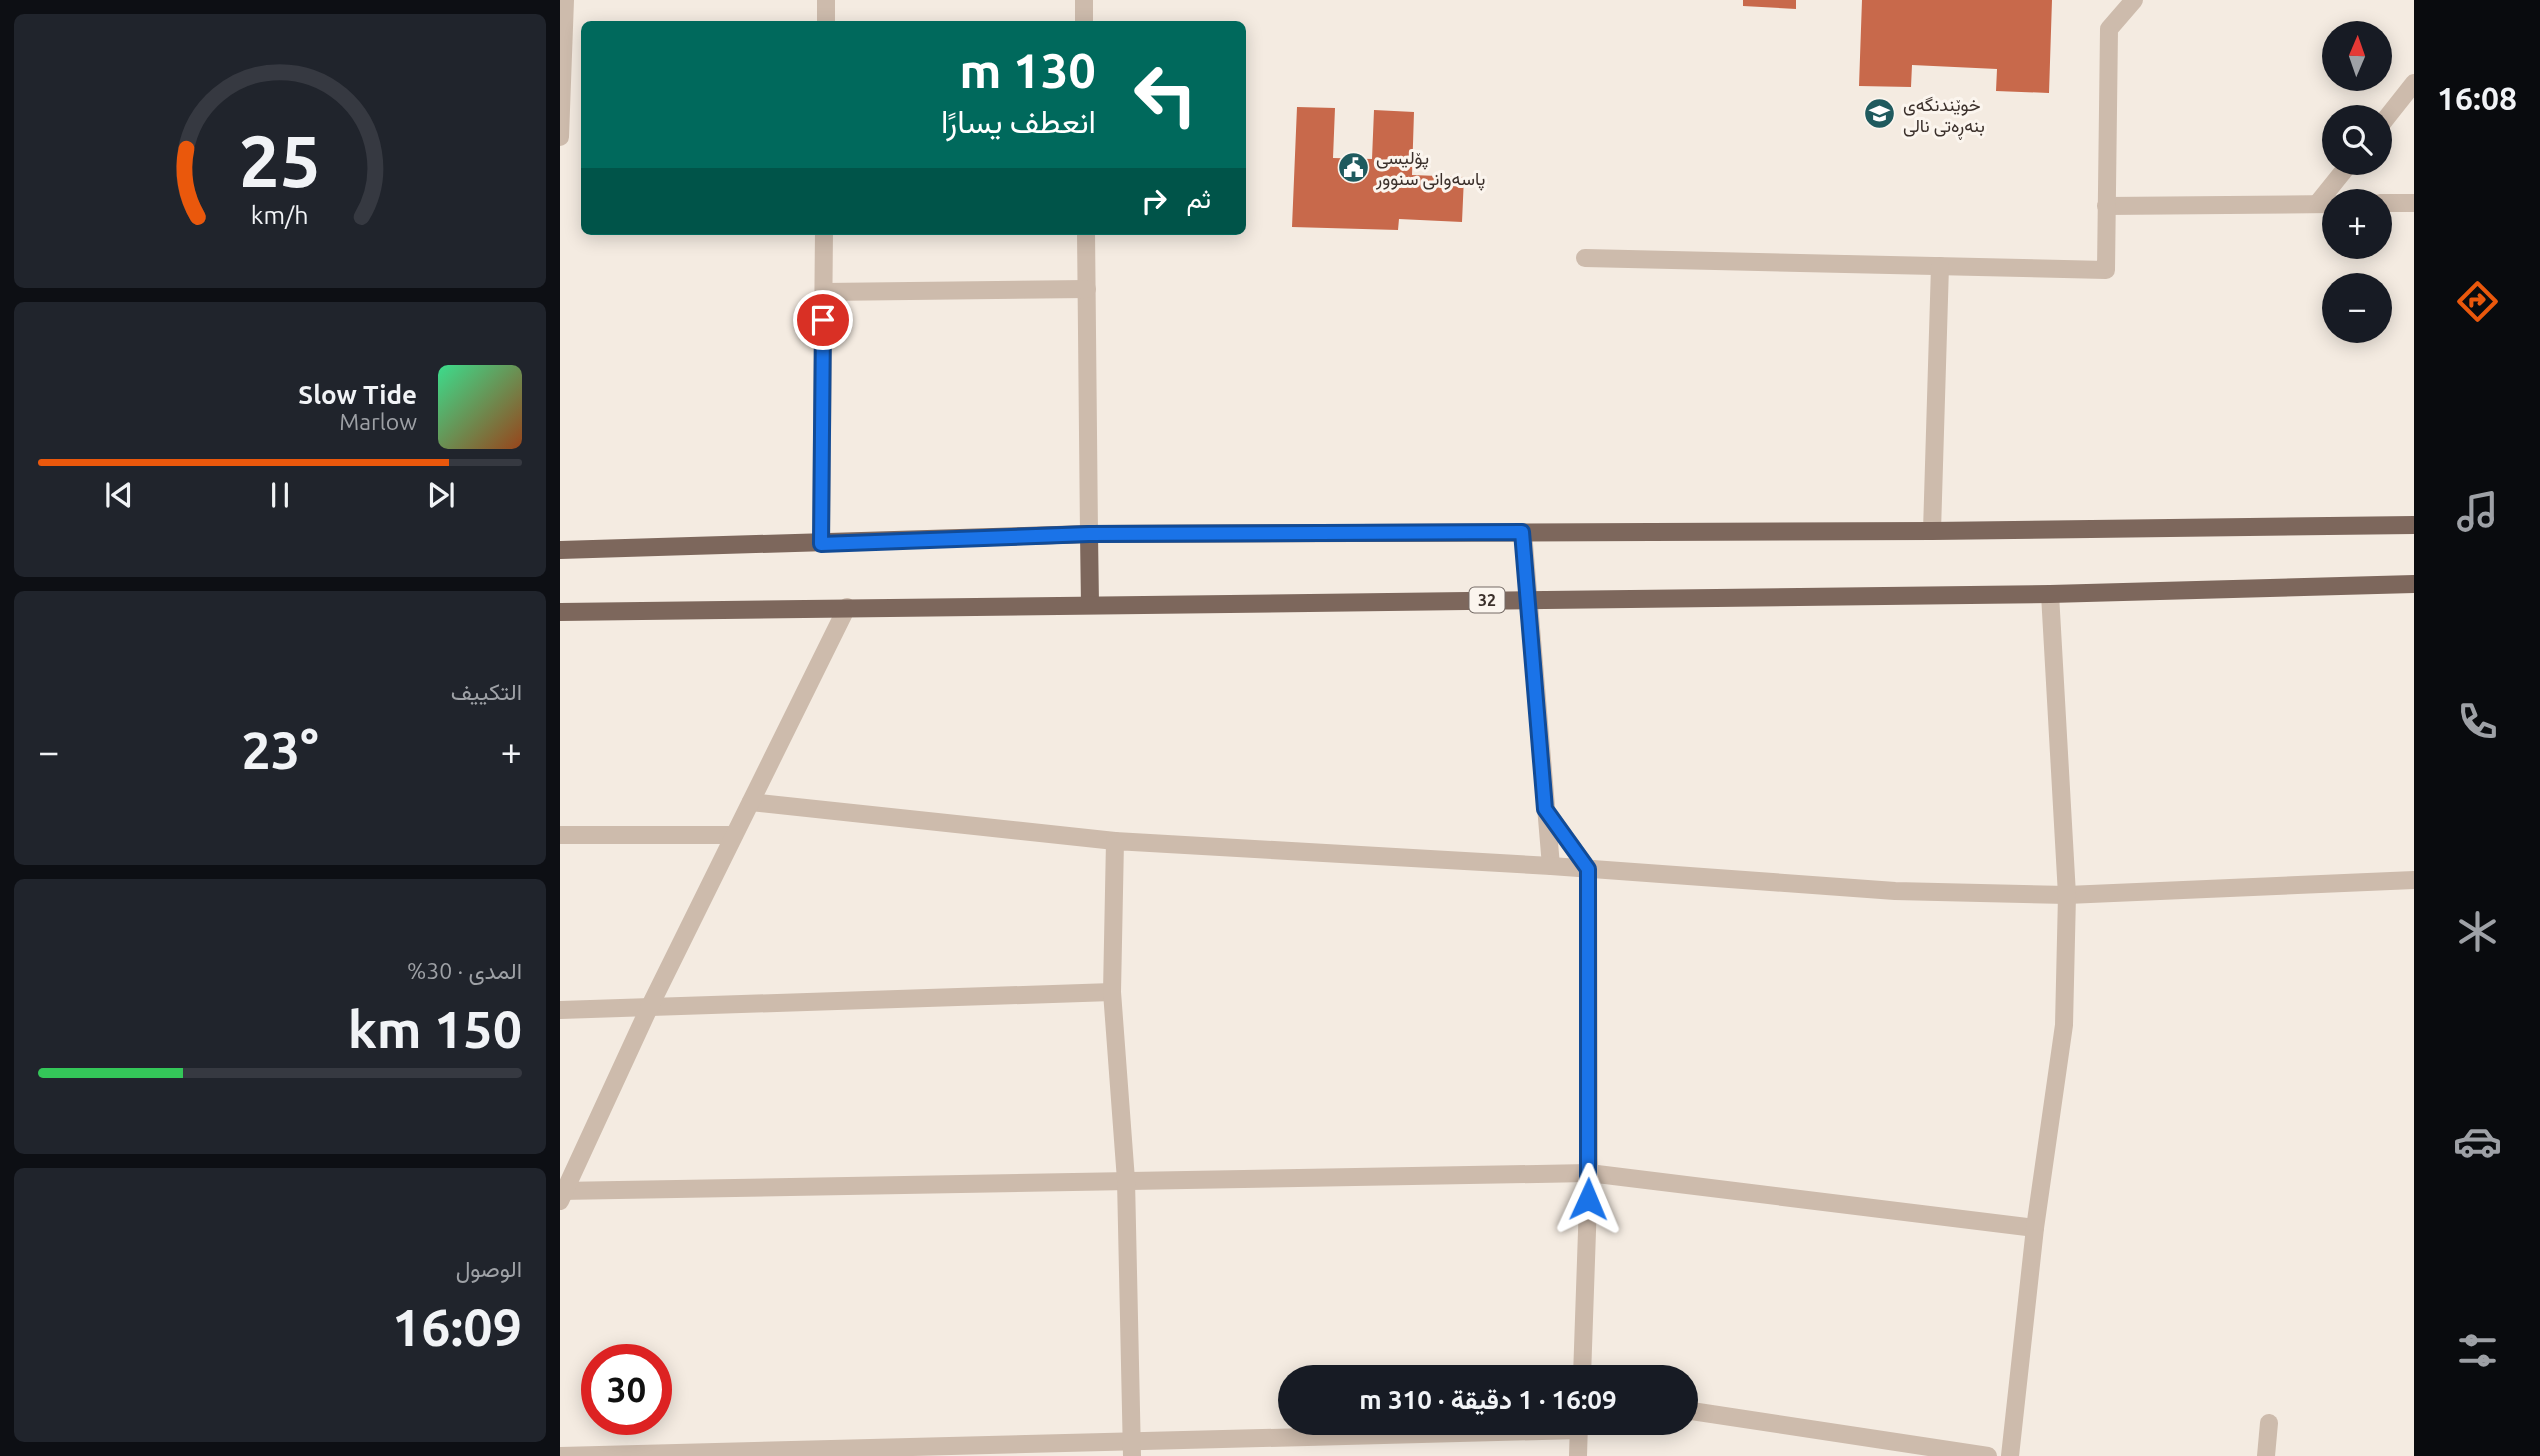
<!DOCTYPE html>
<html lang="ar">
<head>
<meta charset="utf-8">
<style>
  body { margin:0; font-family:Ubuntu,Vazirmatn,sans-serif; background:#20242c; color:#f1f3f6; direction:rtl; height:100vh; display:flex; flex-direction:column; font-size:26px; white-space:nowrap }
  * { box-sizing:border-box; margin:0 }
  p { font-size:23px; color:#9ea1a6 }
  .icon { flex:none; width:38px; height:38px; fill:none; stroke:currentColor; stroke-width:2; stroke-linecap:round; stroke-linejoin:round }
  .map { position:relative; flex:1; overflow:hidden; direction:ltr }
  .details { display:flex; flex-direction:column; gap:14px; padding:14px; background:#0d0f14; width:560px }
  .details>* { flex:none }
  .banner { position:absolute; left:21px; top:21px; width:665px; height:214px; border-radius:10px; box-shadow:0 4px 18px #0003; direction:rtl; background:#00695c; color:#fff; overflow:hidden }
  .needle { width:46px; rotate:2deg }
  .buttons { position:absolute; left:1762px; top:21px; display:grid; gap:14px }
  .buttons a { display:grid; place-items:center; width:70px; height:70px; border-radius:50%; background:#171b24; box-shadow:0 4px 18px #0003; font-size:35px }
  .speed { position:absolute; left:21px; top:1344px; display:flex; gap:14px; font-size:35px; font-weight:700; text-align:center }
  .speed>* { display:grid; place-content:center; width:91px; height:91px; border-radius:50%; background:#171b24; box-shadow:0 4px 18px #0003; line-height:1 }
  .speed .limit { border:10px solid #d22; background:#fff; color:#111 }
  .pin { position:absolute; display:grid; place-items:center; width:60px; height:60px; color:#fff; margin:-30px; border:4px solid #fff; border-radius:50%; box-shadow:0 2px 7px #0007 }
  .me { position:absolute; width:77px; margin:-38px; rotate:1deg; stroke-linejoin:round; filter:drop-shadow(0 0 5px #0008) }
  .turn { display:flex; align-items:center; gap:24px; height:147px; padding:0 35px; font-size:32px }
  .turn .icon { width:91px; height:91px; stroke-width:2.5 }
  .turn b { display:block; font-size:49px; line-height:60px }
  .then { display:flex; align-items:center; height:66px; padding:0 35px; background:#0003; gap:14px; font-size:26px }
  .big { font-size:52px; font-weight:700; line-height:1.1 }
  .details .tile { flex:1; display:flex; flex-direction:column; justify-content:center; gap:10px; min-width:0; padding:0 24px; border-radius:10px; background:#20242c }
  .details .dial { align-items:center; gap:0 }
  .dial svg { height:182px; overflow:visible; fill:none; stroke:#363941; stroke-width:7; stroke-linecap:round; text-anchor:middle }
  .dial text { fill:#f1f3f6; stroke:none }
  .song { display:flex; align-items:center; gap:21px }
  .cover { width:84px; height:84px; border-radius:10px; background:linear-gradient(135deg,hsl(150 70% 55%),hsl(20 70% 35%)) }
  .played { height:7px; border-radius:4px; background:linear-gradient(90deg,#ea580c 85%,#363941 85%) }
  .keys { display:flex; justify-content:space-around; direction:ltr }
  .heat { display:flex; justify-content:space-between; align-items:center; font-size:38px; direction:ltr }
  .charge { height:10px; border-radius:5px; background:linear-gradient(90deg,#34c759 30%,#363941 0) }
  .trip { position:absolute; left:718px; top:1365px; width:420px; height:70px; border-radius:35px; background:#171b24; box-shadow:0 4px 18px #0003; font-weight:700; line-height:70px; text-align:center; direction:rtl }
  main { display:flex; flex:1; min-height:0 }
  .dock { display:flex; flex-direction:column; width:126px; justify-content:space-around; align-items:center; background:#090b0e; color:#9ea1a6 }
  .dock .icon { width:49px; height:49px }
  .dock .current { color:#ea580c }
  .dock b { font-size:32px; color:#f1f3f6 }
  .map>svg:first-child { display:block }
</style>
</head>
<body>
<main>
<nav class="dock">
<b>16:08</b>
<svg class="icon current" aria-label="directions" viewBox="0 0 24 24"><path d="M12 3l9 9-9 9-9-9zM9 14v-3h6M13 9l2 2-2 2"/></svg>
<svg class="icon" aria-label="music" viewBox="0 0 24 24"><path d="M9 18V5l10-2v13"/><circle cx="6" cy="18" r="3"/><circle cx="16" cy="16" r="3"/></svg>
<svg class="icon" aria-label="phone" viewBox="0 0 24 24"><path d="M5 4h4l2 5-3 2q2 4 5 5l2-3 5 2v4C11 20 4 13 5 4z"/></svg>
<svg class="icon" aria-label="climate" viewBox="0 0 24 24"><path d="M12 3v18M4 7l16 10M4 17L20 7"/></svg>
<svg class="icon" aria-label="car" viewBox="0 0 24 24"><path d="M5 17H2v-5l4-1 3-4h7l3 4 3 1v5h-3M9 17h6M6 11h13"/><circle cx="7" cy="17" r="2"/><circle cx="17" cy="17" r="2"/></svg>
<svg class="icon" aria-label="filters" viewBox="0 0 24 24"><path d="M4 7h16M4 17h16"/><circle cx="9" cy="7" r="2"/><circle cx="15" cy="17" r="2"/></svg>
</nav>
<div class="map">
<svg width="1854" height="1456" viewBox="0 0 1854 1456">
  <rect width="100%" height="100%" fill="#f4ebe1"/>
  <g fill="#c8694b">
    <path d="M1183 0H1236V9L1183 6Z"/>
    <path d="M1302 0H1492L1489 93 1436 91 1437 69 1352 65 1351 87 1299 86Z"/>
    <path d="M737 107 775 108 773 158 812 159 814 110 854 112 852 175 904 177 902 222 839 219 838 230 732 227Z"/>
  </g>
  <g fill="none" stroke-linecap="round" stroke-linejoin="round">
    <g stroke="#cdbbac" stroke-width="18">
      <path d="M524 0V24"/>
      <path d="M266 24V0"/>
      <path d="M1820 126 1854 83"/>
      <path d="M0 137 5 0"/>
      <path d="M1820 203H1854"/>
      <path d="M1757 204 1790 163"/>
      <path d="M1546 206 1774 204"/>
      <path d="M526 231 529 534"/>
      <path d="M1025 258 1546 270 1549 29 1574 0"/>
      <path d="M264 292 527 289"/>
      <path d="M1372 531 1380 266"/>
      <path d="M963 532 991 866"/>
      <path d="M261 544 264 231"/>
      <path d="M191 802 555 841"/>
      <path d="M985 809 1028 869 1029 1173 1022 1377"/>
      <path d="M0 835H174"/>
      <path d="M0 1010 552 992"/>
      <path d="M0 1191 1029 1173 1475 1228"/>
      <path d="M0 1201 89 1008 287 607"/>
      <path d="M1125 1410 1428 1456"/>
      <path d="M0 1456 1019 1430"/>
      <path d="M572 1456 566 1180 552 992 555 841 991 866 1335 891 1507 895 1854 880"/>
      <path d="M1018 1456 1019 1423"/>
      <path d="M1450 1456 1475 1228 1504 1025 1507 895 1490 594"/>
      <path d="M1706 1456 1709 1423"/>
    </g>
    <g stroke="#7d675c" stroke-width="18">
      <path d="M529 534 530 605"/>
      <path d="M0 550 529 534 1372 531 1854 525"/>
      <path d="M0 612 1490 594 1854 584"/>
    </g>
  </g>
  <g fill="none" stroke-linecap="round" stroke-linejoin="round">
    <defs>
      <path id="route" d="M263 320 261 544 529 534 962 532 985 809 1028 869V1199"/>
    </defs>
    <use href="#route" stroke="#114b97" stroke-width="18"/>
    <use href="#route" stroke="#1a73e8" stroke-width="12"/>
  </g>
  <defs>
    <symbol id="school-disc" viewBox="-11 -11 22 22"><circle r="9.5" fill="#1f5a5e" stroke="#fbf5ee"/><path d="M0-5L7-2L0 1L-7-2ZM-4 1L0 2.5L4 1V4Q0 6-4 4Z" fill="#fff"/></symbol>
    <symbol id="civic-disc" viewBox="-11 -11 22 22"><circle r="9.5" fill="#1f5a5e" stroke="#fbf5ee"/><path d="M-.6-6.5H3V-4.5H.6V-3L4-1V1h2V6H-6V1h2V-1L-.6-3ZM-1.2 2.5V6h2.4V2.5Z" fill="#fff"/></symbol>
  </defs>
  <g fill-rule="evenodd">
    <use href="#school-disc" x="1302" y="96" width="35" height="35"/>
    <use href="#civic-disc" x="776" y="150" width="35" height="35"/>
  </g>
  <g text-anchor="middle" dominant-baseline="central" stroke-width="6" stroke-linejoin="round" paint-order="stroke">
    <rect fill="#fbf5ee" stroke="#756b66" stroke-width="2" x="909.5" y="587.5" width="35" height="25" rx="5"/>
    <g font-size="16" font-weight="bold" fill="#3b302b">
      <text x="927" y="600">32</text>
    </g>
    <g font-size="18" fill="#3b302b" stroke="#fbf5ee" text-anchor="start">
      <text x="1343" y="104">خوێندنگەی<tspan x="1343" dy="21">بنەڕەتی نالی</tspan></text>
      <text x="816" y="157">پۆلیسی<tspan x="816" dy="21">پاسەوانی سنوور</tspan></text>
    </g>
  </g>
</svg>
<div class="buttons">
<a><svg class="needle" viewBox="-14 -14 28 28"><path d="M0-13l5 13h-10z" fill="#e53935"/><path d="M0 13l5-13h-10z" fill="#9ea1a6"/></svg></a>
<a><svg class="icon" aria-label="search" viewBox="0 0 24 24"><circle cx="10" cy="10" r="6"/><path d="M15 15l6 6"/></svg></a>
<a>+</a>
<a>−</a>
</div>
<div class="speed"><div class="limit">30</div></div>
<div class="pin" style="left:263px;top:320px;background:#d93025"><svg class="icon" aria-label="arrive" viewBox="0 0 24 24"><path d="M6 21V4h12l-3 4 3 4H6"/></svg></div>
<svg class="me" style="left:1028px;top:1199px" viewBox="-20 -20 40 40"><path d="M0-17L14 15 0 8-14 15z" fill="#1a73e8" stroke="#fff" stroke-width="4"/></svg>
<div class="trip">16:09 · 1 دقيقة · 310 m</div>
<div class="banner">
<div class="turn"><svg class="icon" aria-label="left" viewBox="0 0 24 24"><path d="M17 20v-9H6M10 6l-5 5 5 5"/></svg><div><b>130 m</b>انعطف يسارًا</div></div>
<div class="then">ثم<svg class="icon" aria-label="right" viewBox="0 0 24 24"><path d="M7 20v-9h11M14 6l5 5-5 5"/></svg></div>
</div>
</div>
<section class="details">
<div class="tile dial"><svg viewBox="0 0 100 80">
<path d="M14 69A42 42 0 1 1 86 69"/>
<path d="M14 69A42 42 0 0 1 9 39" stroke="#ea580c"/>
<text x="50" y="56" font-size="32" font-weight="700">25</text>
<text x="50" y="72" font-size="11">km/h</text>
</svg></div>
<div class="tile">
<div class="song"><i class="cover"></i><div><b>Slow Tide</b><p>Marlow</p></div></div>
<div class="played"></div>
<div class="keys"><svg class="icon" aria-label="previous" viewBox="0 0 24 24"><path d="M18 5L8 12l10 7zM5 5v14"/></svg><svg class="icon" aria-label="pause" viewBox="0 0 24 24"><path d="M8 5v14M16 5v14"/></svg><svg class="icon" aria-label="next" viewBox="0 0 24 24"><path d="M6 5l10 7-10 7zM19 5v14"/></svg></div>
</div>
<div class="tile"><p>التكييف</p>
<div class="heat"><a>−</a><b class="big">23°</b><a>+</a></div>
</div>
<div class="tile"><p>المدى · 30%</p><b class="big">150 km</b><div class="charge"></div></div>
<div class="tile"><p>الوصول</p><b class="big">16:09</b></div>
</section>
</main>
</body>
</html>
